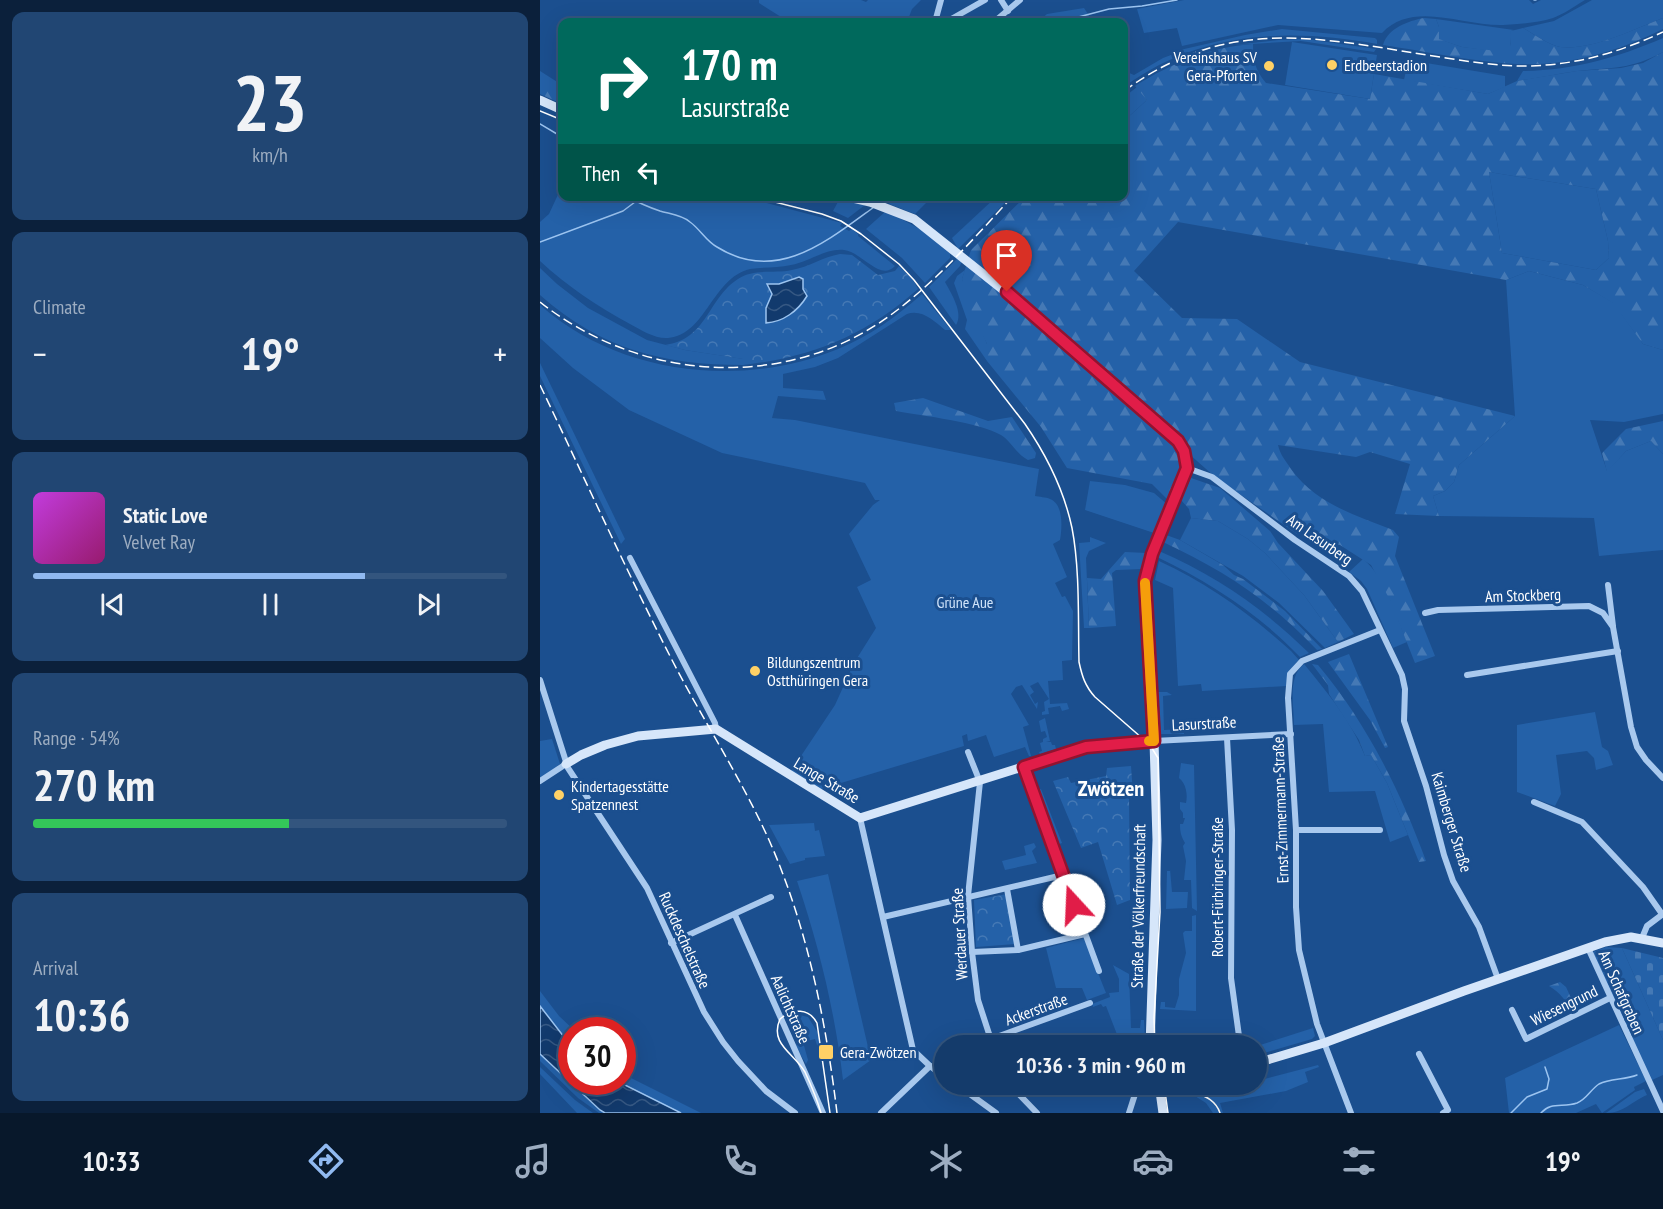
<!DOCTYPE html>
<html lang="en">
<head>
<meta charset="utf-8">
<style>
  body { margin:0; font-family:"PT Sans Narrow",sans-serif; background:#214673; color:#f1f3f6; height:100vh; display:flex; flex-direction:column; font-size:22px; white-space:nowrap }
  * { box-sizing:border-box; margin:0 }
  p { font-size:20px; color:#9dadc1 }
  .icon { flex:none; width:33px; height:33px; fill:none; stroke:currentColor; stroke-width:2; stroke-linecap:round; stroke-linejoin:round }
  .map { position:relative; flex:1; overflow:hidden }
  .drawer { display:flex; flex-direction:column; gap:12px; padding:12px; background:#0b203b; width:540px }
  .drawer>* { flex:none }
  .hud { position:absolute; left:18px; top:18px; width:570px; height:183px; border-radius:12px; box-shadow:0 6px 24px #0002,0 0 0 2px #33557e; background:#00695c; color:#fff; overflow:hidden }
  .speed { position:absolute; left:18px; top:1017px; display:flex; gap:12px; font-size:30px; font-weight:700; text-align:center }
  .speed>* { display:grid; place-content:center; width:78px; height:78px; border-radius:50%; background:#143b6b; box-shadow:0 6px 24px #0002,0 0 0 2px #33557e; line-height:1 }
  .speed .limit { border:9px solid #d22; background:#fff; color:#111 }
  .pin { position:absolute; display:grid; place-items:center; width:51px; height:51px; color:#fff; margin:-62px -26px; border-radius:50% 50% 50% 0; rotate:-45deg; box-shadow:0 0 6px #0007 }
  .pin .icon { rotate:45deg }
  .me { position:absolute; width:66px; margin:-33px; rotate:340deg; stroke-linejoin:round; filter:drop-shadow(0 0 4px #0008) }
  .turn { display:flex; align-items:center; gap:21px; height:126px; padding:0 24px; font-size:27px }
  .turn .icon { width:78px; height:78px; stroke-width:2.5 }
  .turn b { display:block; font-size:42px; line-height:51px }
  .then { display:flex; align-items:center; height:57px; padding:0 24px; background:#0003; gap:12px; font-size:22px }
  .big { font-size:45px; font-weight:600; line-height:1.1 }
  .drawer .tile { flex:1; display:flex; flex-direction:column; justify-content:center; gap:9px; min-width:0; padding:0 21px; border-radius:12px; background:#214673 }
  .drawer .dial { align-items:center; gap:0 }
  .dial b { font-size:78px; line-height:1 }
  .song { display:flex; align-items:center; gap:18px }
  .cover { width:72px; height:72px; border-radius:9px; background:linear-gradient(135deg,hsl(290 70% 55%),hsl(320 70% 35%)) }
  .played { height:6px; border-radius:3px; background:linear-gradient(90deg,#90b9f0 70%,#33557e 70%) }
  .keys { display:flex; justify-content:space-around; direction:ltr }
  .heat { display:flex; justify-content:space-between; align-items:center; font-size:33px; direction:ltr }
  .charge { height:9px; border-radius:4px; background:linear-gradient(90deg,#34c759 54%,#33557e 0) }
  .trip { position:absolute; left:394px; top:1035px; width:333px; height:60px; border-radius:30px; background:#143b6b; box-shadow:0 6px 24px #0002,0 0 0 2px #33557e; font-weight:600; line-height:60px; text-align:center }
  .tabs { display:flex; height:96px; justify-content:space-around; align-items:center; background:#08182b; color:#9dadc1 }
  .tabs .icon { width:42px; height:42px }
  .tabs .on { color:#90b9f0 }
  .tabs b { font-size:27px; color:#f1f3f6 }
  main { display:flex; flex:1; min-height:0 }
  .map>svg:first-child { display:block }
</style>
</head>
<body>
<main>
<section class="drawer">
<div class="tile dial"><b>23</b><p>km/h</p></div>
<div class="tile"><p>Climate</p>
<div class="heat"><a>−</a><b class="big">19°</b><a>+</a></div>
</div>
<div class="tile">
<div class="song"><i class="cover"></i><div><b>Static Love</b><p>Velvet Ray</p></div></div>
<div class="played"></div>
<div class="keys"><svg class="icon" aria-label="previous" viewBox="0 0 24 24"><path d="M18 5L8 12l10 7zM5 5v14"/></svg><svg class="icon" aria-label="pause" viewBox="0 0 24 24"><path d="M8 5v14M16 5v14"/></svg><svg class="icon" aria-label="next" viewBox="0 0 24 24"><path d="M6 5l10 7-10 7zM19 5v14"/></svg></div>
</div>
<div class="tile"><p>Range · 54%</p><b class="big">270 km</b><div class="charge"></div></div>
<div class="tile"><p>Arrival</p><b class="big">10:36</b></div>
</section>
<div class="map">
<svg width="1123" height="1113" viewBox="0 0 1123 1113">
  <defs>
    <pattern id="forest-firs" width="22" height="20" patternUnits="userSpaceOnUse" patternTransform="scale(1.5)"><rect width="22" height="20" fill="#2461a8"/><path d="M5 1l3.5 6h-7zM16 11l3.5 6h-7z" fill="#4579b5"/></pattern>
    <pattern id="cemetery-stones" width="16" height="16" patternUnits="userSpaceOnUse" patternTransform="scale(1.5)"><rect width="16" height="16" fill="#2461a8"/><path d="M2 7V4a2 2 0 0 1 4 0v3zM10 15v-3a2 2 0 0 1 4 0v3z" fill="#4579b5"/></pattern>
    <pattern id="park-crowns" width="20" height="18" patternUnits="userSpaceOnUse" patternTransform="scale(1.5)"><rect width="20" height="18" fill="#2461a8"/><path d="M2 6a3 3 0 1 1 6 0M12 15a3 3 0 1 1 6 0" fill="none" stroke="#4579b5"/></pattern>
    <pattern id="water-waves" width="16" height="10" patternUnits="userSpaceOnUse" patternTransform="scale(1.5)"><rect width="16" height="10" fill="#123a6d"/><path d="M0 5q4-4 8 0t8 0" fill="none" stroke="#365883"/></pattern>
  </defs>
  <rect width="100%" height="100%" fill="#1b4f8f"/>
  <g fill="#2461a8">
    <path d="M219 0H321L326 2 328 0H381L372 9 367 22H249L219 3Z"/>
    <path d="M644 0H989L993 4 1001 0H1045C1035 6 1024 14 1013 18 997 23 979 24 963 25 922 26 873 0 842 33L738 25 642 46 637 28 604 33 597 9Z"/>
    <path d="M1052 0H1123V18C1094 29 1052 51 1020 47 1008 45 994 34 983 28L1014 21Z"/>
    <path d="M544 8 550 17 541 22H498L507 14Z"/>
    <path d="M896 19 974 30 971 31 970 49 966 53 922 47 898 39 899 27Z"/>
    <path d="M742 29 835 38 837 40V44C747 28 660 31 584 87V73L587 72 594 75 623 58 639 52 640 50 705 35Z"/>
    <path d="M1123 38V52C1090 70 1073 67 1038 71 1017 74 997 78 977 81L983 71C1035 70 1076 58 1123 38Z"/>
    <path d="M766 39 836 49 834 52 761 41 694 45 738 40Z"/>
    <path d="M752 42 837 55 830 99 745 85Z"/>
    <path d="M868 60 965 76V87L948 94 864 80Z"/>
    <path d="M597 87 607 100 584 121V97Z"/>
    <path d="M949 172 1056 189 1068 241 1069 258 1056 270 962 253Z"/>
    <path d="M22 186V196L204 197 302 223 300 226 309 231 312 229 318 234V236L355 266C340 282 322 252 304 250 286 248 269 262 251 265 238 268 224 267 210 269 172 278 166 335 128 338 115 339 101 330 90 324 57 306 28 287 0 261V222L9 214Z"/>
    <path d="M339 197H392L375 214 349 204 352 201Z"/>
    <path d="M456 197H471L418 249 412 238Z"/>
    <path d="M299 200 325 205 308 218 293 211Z"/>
    <path d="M346 211 382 230 410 252V258L385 283 362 258 326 229Z"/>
    <path d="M419 257 422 261 420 266 405 282C411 293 424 313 416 325L389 287Z"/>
    <path d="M0 268 17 284 48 308 107 340 145 350 204 359 203 365C123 365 61 349 0 295Z"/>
    <path d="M425 270 422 279 447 344V361L425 329 427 320 414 283 417 276Z"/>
    <path d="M989 271 1043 285 1074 303 1103 344 1123 350V414L1084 422 1050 420 1067 471 1086 451 1111 441 1123 454V550L1059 556 1054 518 899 516 893 496 905 491 914 482 919 465 975 416 966 280Z"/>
    <path d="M382 294 411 330H405C394 321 382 309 367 314L298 358 275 367 243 374V388L283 391 286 400 238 396 232 418 255 420 499 469 495 496C499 497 506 497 510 499 524 504 522 529 520 540L513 544 527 577 515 583 522 597 525 596 533 611 532 660 522 661 523 680 508 681 510 704 527 703 529 709 522 711 520 706 508 708 509 714 502 715V712L505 711 504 702 509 699 498 682 490 686 494 692 490 695 495 704 498 702 497 709 482 685 476 687 471 694 489 725 483 727 491 756H489L485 747 454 757 446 735 428 741 427 734 422 736 424 746 281 789 251 771 295 705 314 663 336 628 317 587 331 580 309 534 333 505 340 500H335L325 483 182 453 89 410 33 368 0 338V305C79 375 202 389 298 349 330 336 357 316 382 294Z"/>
    <path d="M0 363 85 539 81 544 0 376Z"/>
    <path d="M550 481 585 485 614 493 628 505 617 534 545 510Z"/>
    <path d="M651 518 678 521 708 539 725 553 764 595 798 642 785 648 739 603 703 576 640 540Z"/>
    <path d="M550 537 566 543 549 551 546 558 549 628H544L539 543 550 542Z"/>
    <path d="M619 551C677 576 724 609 769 653L760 657C719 614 671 583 617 557Z"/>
    <path d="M823 559C845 576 857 617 867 642L853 648 827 589 821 581 809 572Z"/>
    <path d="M619 561C669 584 710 614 751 651L759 660C750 668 748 675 746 686L662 691 661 684 638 686 633 588 615 580Z"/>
    <path d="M764 664C787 692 812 722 825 756L831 755 847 783 868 835 850 842 835 791 789 792 783 724 754 725C754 706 747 677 764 664Z"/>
    <path d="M618 692H627L632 695 623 696 624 730 644 729V734H621Z"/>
    <path d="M1055 712 1062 747 1068 751 1073 765 1056 770 1054 758 1047 751 1016 755 1021 794 1015 806 977 792V725Z"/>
    <path d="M505 718 510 741 506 742H511L512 745H515L516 749 500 754 499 752 502 751 500 743 503 742V739L507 737 505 731 501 732 499 721Z"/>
    <path d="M12 739 20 764 0 779V741Z"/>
    <path d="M641 763 654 765 657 911 652 908 651 880H644L646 861 643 846 645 843C641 836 640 832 640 824H643L645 818H643V813L640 809V802L646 803C648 795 646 783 639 778Z"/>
    <path d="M501 789 522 843 517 845 497 790Z"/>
    <path d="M274 823 275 831 279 830 285 856 265 858V860L250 864 229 825Z"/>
    <path d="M494 843 496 847 492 851 497 863 465 870 462 861 486 855 484 846Z"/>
    <path d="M630 869 632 892H648L647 908 626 909 627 871H630Z"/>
    <path d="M288 874 331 1060 303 1080C295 1012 279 946 257 881Z"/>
    <path d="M656 915V1011L620 1009 621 1002H625V1007L635 1008 639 995V979L646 953 643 933 645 931H652V916Z"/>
    <path d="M544 938 566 993 547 1000 542 988H516L506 948Z"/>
    <path d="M1066 947 1082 948 1123 1040V1075L1110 1081 1053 952Z"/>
    <path d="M573 965 589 974 591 1028H600L601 1020H604L605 1037 601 1042 600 1039 583 1042V1045L577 1044 574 1039 578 1037 566 1006 563 1007 561 1004 553 1007 552 1004 570 997 569 993 579 992V979Z"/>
    <path d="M0 991 19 1016 34 1030H32L31 1046 0 1006Z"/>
    <path d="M255 1014 268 1017 278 1033 281 1050 279 1051 275 1039 263 1042 268 1060 266 1064 256 1047 259 1026Z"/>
    <path d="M1079 1025 1106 1081 1094 1087 1095 1090 1062 1113 1056 1104 1036 1113H969L965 1078Z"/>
    <path d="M773 1028 775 1036 772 1039 717 1055V1046Z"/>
    <path d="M0 1054 65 1113H59L38 1098 0 1061Z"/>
    <path d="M778 1065 779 1067 765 1072 768 1082 746 1091 680 1103 683 1113H673L666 1103 647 1091 646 1085H665L668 1094 704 1085 717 1084V1081Z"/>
    <path d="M0 1067 35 1100 53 1113H37L0 1074Z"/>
    <path d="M83 1074 161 1113H141L79 1082H82Z"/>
    <path d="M1104 1089 1107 1095C1091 1102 1083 1113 1066 1113L1095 1092Z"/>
  </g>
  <g fill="url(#forest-firs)" fill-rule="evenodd">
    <path d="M884 18 896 19 899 27V39L922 47 966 52C974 45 968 40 971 31L983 28C994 34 1008 45 1020 47 1051 51 1094 29 1123 18V29C1084 48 1043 62 999 64 951 66 891 52 843 45 848 28 868 21 884 18Z"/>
    <path d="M713 44C713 60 715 70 726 83L830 99 834 74 948 94 977 81 1037 71 1081 68 1103 63 1123 52V350L1103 344 1073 303 1043 285 989 271 966 280 638 222 594 271 642 318 697 319 760 362 975 416 919 465 914 482 905 491 893 496 899 516 855 514 870 464 830 452 816 457 738 445C740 455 746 461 751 469 776 504 815 515 853 530L859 537 855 556 895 656 875 663 850 600 831 565 800 545 757 534 674 476 648 453 630 502 612 484 527 468 501 427 447 361V344L427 301 422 279 431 250 485 197 584 196V121L607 100 595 86C632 63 670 47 713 44ZM949 172 1056 189 1068 241 1069 258 1056 270 962 253Z"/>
    <path d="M0 71 22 85V104L0 94Z"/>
    <path d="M383 398 448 421 472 417 496 453 495 458 488 460C476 454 472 442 461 435 439 422 383 416 356 411L354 403Z"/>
    <path d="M1123 421V454L1111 441 1086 451 1067 472 1062 453 1086 429Z"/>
    <path d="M651 478 680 488 730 531 738 543 783 591 814 634 798 642 764 595 725 553 708 539 678 521 651 518 649 509 641 500Z"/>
    <path d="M626 535 640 540 683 565 694 575 703 579 745 611 782 649 777 650C729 600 685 571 623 542Z"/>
    <path d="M585 552 606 553 602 569 576 570 572 573 576 626 549 628 547 578 561 579Z"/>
    <path d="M809 654 848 747 845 748 830 720 788 662Z"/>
    <path d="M772 664 778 665C826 722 860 790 886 861L879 862 847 783 831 755 825 756 819 740 789 694 788 685Z"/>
    <path d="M1020 982 1026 987 1037 1011 1033 1013C1026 1001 1021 993 1009 986Z"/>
  </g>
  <path fill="url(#cemetery-stones)" d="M1082 948 1123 958V1040Z"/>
  <g fill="url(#park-crowns)">
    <path d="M300 254 312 255 338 275 355 271 359 266 373 280 378 289C326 335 273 357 203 365V359L145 350 125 345C168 339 167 299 198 279 214 268 235 274 252 270 269 267 283 257 300 254Z"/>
    <path d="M591 766 593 795H589L590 900 577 905 558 842 541 848 513 781 528 777 531 783 566 776 567 768Z"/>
    <path d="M467 894 475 944 436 947 434 900Z"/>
  </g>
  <g fill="url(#water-waves)" stroke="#9cc4f0" stroke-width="1.5">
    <path d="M259 277 263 279V289L267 296C258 311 243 322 226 323V308L232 294 227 284H239Z"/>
    <path d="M0 1006 31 1046 32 1082H79L141 1113H65L60 1110 0 1054Z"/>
  </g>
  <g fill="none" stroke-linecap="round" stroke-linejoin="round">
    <g stroke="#9cc4f0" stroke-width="1.5">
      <path d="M994 0H996"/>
      <path d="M510 22 522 18 527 20 569 9 602 6 637 0"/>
      <path d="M0 124 22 137"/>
      <path d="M86 196C97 202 108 207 120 211 130 214 142 215 150 222 160 229 166 241 177 247 236 284 286 242 334 207"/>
      <path d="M340 203 349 196"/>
      <path d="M0 242 83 211 95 202"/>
      <path d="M971 1113 987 1097 1007 1089 1009 1079 1005 1067"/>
      <path d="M1001 1113C1011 1101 1023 1108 1037 1103 1047 1099 1050 1090 1059 1084 1070 1078 1085 1080 1097 1075"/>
    </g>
    <g stroke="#a9c9ee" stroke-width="6">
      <path d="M461 0 468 11"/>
      <path d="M395 22 401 0"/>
      <path d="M406 22 445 0"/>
      <path d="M454 22 480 0"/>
      <path d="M647 468 672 477 755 540 809 576 822 591 862 675 865 689 864 721 886 786 904 855 913 881 939 927 958 979"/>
      <path d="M90 558 175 723 176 729"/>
      <path d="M1068 585 1073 626"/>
      <path d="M885 613 898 610 1049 606 1063 613 1073 627 1091 727 1097 747 1106 760 1123 778"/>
      <path d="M927 675 1078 651"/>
      <path d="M0 680 28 768 107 888 164 1012 183 1042 198 1061 226 1091 255 1113"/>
      <path d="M687 738 692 830 691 978 699 1036"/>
      <path d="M614 741 751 734"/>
      <path d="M428 752 440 782 428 896 432 952 438 1000 453 1046"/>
      <path d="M484 767 559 971"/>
      <path d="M0 781 26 764"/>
      <path d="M994 802 1042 822 1103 887 1122 914"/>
      <path d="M320 818 373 1050 390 1066"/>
      <path d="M756 830H840"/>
      <path d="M467 889 478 950"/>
      <path d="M195 915 283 1113"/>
      <path d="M343 917 523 875"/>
      <path d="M1102 938 1107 926 1123 914"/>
      <path d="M131 943 231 897"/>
      <path d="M1048 948 1123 1111"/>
      <path d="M432 952 478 950 545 934"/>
      <path d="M972 1010 986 1039 1070 998"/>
      <path d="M451 1039 550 1003"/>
      <path d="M879 1054 908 1110 903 1113"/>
      <path d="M416 1084 456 1113"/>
      <path d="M469 1084 497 1113"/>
      <path d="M341 1113 390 1066 405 1077"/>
      <path d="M589 1113 597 1088 614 1089 619 1087"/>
      <path d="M811 1113 777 1024 759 950 756 907V830L748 698 750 674 762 661 840 630"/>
    </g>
    <g stroke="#d6e6fa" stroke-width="9">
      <path d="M0 100 22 110"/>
      <path d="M304 196 330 202 374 219 467 293 638 441 644 451 647 468 612 556 605 581 614 741 617 840 610 1046"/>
      <path d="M26 764 41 755 65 745 98 736 176 729 320 818 546 747 614 741"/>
      <path d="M717 1063 784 1043 924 991 1065 942 1091 937 1123 943"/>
      <path d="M619 1084 623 1113"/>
    </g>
    <g stroke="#fff" stroke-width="1.5">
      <path d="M0 111 22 120"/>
      <path d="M211 196 282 214 301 221 321 234 359 264 374 280 485 424C507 456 524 490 532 528 540 569 538 621 539 662 542 676 545 686 555 697L610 745 618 758 620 912 614 1018 615 1046"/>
      <path d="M624 1084 628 1113"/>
      <path d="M640 1084C654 1094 674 1095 680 1113"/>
      <path d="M281 1113C277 1099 271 1085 265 1072 254 1053 229 1044 240 1019 253 1008 269 1008 277 1023L290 1113"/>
    </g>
    <g stroke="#fff" stroke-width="1.5" stroke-dasharray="10 4.5" stroke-linecap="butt">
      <path d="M584 91C692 12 786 40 906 58 932 62 958 66 983 66 1033 66 1078 53 1123 32"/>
      <path d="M0 302C101 382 247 392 352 314 397 281 435 237 473 196"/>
      <path d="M0 385C44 477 86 570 132 660 163 720 201 778 229 840 267 926 286 1021 297 1113"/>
    </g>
  </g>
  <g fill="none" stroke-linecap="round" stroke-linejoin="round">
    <defs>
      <path id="route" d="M467 292 638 441 644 451 647 468 612 554 605 581 614 741 546 747 484 767 534 905"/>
    </defs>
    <use href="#route" stroke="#92132f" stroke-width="15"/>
    <use href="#route" stroke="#e11d48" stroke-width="10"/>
    <path stroke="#f59e0b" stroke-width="10" d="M605 583 614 741H609"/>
  </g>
  <g fill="#ffd166" stroke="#1b4f8f" stroke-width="2">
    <circle cx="792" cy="65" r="6"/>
    <circle cx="729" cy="66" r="6"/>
    <circle cx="215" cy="671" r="6"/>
    <circle cx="19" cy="795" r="6"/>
    <rect x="278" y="1044" width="16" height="16" rx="3"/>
  </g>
  <g text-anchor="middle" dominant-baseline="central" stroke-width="6" stroke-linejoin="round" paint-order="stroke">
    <g font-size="16" fill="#fff" stroke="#1b4f8f" text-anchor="start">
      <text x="717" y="57" text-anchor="end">Vereinshaus SV<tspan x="717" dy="18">Gera-Pforten</tspan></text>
      <text x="804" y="65">Erdbeerstadion</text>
      <text x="227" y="662">Bildungszentrum<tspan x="227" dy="18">Ostthüringen Gera</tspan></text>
      <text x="31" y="786">Kindertagesstätte<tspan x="31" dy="18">Spatzennest</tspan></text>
      <text x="300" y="1052">Gera-Zwötzen</text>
    </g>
    <g font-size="16" fill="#fff" stroke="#1b4f8f">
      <text transform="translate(780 539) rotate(35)">Am Lasurberg</text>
      <text transform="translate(983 595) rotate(-2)">Am Stockberg</text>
      <text transform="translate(664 723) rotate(-3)">Lasurstraße</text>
      <text transform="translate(287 780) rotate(31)">Lange Straße</text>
      <text transform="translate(740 810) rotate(-92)">Ernst-Zimmermann-Straße</text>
      <text transform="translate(912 822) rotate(73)">Kaimberger Straße</text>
      <text transform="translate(677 887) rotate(-90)">Robert-Fürbringer-Straße</text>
      <text transform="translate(598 906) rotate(-89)">Straße der Völkerfreundschaft</text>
      <text transform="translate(419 934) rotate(-93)">Werdauer Straße</text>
      <text transform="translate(145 940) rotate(66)">Ruckdeschelstraße</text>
      <text transform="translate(1082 992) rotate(66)">Am Schafgraben</text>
      <text transform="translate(1024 1005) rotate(-26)">Wiesengrund</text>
      <text transform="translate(251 1009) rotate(66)">Aalichtstraße</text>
      <text transform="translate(496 1009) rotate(-20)">Ackerstraße</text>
    </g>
    <g font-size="16" fill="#cfe3fa" stroke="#1b4f8f">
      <text x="425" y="602">Grüne Aue</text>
    </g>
    <g font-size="22" font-weight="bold" fill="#fff" stroke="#1b4f8f">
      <text x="571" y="788">Zwötzen</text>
    </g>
  </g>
</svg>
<div class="speed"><div class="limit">30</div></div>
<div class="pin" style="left:467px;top:292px;background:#d93025"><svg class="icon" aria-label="arrive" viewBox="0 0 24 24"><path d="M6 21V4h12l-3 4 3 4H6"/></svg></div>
<svg class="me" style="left:534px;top:905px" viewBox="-20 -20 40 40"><circle r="19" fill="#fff"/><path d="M0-13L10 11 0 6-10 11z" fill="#e11d48"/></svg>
<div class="trip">10:36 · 3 min · 960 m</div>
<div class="hud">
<div class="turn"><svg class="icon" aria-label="right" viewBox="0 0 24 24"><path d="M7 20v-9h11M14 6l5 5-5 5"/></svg><div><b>170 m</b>Lasurstraße</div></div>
<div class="then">Then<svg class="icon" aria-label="left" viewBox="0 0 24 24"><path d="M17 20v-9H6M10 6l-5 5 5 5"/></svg></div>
</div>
</div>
</main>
<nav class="tabs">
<b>10:33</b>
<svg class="icon on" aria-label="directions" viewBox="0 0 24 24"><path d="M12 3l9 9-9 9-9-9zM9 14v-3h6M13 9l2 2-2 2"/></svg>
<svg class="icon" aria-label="music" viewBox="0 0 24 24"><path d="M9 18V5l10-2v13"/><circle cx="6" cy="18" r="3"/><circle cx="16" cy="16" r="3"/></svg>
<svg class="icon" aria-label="phone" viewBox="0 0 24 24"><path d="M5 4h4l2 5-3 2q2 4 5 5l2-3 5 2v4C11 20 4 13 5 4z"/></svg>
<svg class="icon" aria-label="climate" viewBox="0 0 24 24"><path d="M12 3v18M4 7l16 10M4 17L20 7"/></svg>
<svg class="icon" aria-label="car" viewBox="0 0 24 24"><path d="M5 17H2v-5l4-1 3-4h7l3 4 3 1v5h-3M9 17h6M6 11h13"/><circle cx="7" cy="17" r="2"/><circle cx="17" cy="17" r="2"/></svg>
<svg class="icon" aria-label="filters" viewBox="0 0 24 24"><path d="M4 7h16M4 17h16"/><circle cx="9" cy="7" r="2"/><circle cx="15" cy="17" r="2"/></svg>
<b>19°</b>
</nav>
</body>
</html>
